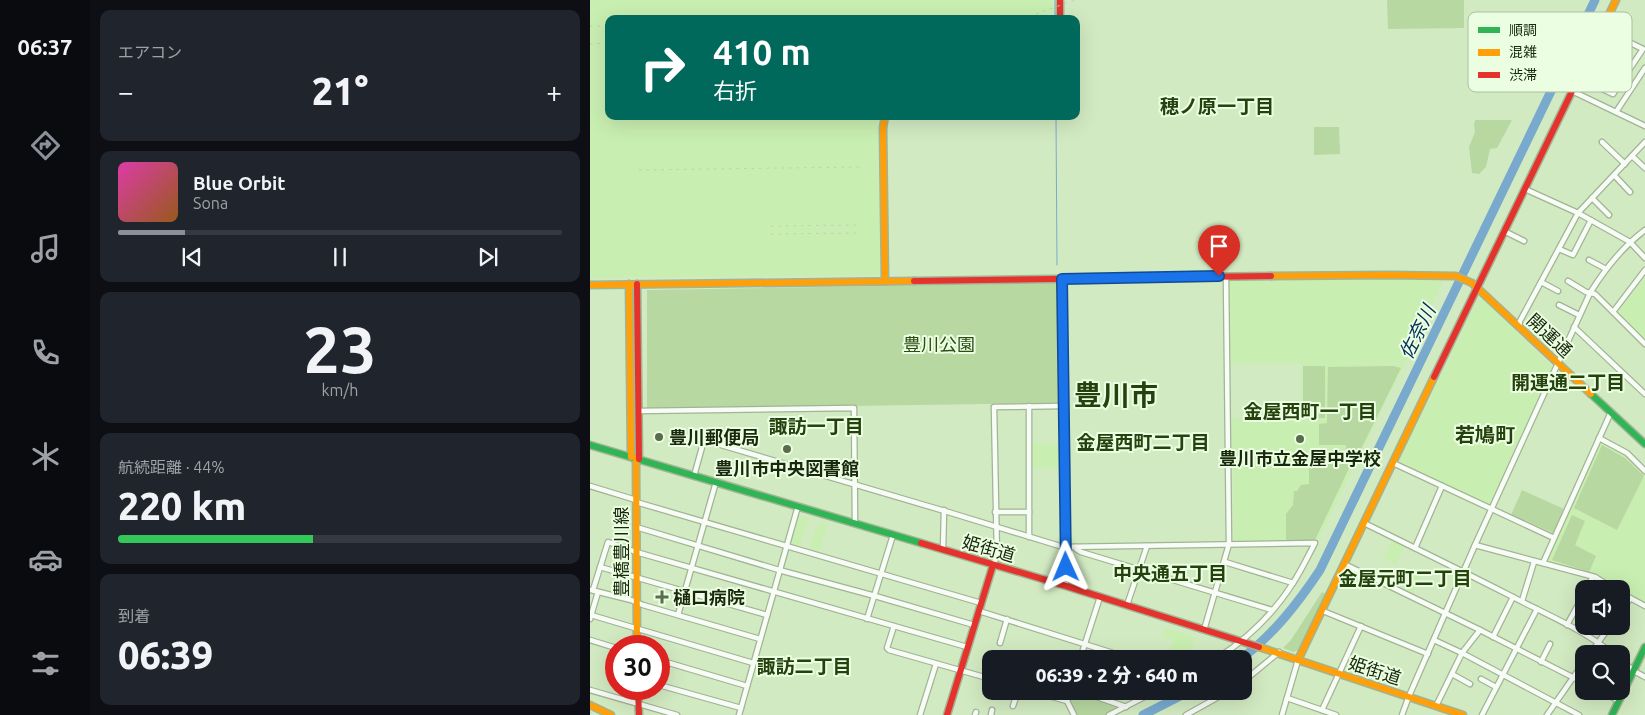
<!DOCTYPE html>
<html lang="ja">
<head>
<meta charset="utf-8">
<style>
  body { margin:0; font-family:Ubuntu,"Noto Sans JP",sans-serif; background:#20242c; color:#f1f3f6; height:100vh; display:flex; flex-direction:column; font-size:19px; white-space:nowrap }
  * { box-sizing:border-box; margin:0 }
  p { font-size:16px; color:#9ea1a6 }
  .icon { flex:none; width:28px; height:28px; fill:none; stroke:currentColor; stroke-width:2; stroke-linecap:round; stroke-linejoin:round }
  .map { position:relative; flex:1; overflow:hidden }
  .side { display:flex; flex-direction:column; gap:10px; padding:10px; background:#0d0f14; width:500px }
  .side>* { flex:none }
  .hud { position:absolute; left:15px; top:15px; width:475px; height:105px; border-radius:10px; box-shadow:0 5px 20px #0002; background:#00695c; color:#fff; overflow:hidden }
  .controls { position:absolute; left:985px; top:580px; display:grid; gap:10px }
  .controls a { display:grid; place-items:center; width:55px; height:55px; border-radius:10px; background:#171b24; box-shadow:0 5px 20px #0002; font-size:25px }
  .speed { position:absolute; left:15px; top:635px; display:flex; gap:10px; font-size:25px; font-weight:700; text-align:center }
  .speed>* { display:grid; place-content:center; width:65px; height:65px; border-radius:50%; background:#171b24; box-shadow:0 5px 20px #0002; line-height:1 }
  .speed .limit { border:8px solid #d22; background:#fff; color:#111 }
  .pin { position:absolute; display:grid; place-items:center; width:42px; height:42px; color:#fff; margin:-51px -21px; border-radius:50% 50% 50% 0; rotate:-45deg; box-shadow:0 0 5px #0007 }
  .pin .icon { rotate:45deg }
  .me { position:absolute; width:55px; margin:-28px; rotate:359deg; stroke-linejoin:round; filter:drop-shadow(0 0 4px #0008) }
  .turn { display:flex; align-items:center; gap:18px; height:105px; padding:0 25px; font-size:22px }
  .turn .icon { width:65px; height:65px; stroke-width:2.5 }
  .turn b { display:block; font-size:35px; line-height:42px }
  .big { font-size:38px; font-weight:800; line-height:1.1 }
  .side .tile { flex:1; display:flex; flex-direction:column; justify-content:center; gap:8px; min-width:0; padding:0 18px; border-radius:10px; background:#20242c }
  .side .dial { align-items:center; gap:0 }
  .dial b { font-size:65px; line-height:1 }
  .song { display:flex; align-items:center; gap:15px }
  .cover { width:60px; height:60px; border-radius:8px; background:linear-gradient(135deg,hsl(320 70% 55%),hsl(30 70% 35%)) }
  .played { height:5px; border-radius:2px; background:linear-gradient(90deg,#8c9099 15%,#363941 15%) }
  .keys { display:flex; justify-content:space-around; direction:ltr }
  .heat { display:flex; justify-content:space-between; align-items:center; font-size:28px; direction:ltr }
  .charge { height:8px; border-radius:4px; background:linear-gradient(90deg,#34c759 44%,#363941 0) }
  .trip { position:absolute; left:392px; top:650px; width:270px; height:50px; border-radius:10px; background:#171b24; box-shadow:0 5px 20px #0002; font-weight:800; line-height:50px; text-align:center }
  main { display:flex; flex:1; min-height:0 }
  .tab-bar { display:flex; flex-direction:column; width:90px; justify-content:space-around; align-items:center; background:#090b0e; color:#9ea1a6 }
  .tab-bar .icon { width:35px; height:35px }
  .tab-bar .on { color:#8c9099 }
  .tab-bar b { font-size:22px; color:#f1f3f6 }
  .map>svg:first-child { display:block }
</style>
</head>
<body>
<main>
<nav class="tab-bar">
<b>06:37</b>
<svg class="icon on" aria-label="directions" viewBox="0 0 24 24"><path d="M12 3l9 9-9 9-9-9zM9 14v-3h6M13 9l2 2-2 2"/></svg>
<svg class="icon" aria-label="music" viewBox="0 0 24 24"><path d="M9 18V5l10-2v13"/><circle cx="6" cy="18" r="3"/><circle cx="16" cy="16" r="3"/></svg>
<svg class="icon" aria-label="phone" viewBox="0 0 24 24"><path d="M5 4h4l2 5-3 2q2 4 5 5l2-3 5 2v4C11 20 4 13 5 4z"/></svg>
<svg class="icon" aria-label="climate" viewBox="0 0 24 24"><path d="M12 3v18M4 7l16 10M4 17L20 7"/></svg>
<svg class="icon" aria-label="car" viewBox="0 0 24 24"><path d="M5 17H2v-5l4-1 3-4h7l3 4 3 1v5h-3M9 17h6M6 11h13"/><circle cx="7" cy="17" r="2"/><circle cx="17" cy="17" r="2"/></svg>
<svg class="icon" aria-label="filters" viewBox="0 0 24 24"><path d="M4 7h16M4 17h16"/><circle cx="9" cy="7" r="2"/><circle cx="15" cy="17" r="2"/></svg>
</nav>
<section class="side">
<div class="tile"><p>エアコン</p>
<div class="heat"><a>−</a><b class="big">21°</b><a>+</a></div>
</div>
<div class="tile">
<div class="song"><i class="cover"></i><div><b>Blue Orbit</b><p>Sona</p></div></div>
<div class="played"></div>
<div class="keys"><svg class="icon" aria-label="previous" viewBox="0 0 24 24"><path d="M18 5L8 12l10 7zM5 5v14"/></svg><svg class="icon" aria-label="pause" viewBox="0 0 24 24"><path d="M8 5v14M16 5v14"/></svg><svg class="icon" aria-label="next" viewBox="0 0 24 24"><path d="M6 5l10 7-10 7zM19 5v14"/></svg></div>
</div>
<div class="tile dial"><b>23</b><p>km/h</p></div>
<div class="tile"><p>航続距離 · 44%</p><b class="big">220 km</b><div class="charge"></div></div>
<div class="tile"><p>到着</p><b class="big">06:39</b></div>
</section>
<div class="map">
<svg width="1055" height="715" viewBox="0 0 1055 715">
  <rect width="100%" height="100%" fill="#d2eac2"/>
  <g fill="#c9eeb1">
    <path d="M0 0H462V5L466 4V9L449 19H19V116H288L290 275 0 278Z"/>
    <path d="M1055 278V341L1027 313Z"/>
    <path d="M854 279 815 363 641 364 638 281Z"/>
    <path d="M892 298 962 367 899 506 810 464 809 460 888 299Z"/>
    <path d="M711 364H815L727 542 644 544 642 418H711Z"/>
    <path d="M1010 440 1036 454 1055 472V605L1031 591V589H1027L1003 575 957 563 956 561Z"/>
    <rect x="441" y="443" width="30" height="25"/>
    <path d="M208 515 219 518 210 547 199 544Z"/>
    <path d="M230 522 238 524 229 553 219 550 225 530H228Z"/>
    <path d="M802 540 815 546 806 565 793 558Z"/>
    <path d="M819 572 831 578 823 595 811 589Z"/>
    <path d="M576 628 606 638 599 657 587 653 585 659H577L583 640 573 637Z"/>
  </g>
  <g fill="#b7d8a1">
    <path d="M797 0H874V28L798 29Z"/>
    <path d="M885 120H922L907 148 900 149 896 167 889 174 882 173 879 147 885 132 884 125Z"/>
    <path d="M724 127H749L750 154 724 155Z"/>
    <path d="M467 283 470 403 57 409V290Z"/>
    <rect x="713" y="366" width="22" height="52"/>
    <path d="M803 366 811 368 766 459H756V445H729V424L737 423 738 367Z"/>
    <path d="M1012 445 1035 458 1054 476 1027 530 984 508Z"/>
    <path d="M719 464H761L725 540H696V514L703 505 704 491H707L711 485 719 484Z"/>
    <path d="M932 490 974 509 963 533 921 515Z"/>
    <path d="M982 515 995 521 985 545 1006 556 999 572 962 560Z"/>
    <path d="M732 592 736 594 709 650 703 652 693 648 701 640Z"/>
    <path d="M484 691 528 706V708L515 715H486L479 701 482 692Z"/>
  </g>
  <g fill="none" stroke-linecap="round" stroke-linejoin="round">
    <g stroke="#79aace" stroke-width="1">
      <path d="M465 0V19"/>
      <path d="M466 116 467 265"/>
    </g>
    <g stroke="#79aace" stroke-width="9">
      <path d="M651 659C684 634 708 603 730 570L1005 0"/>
      <path d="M553 715 600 691"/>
    </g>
    <defs>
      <g id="street">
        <path d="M1001 53 1038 71"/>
        <path d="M989 78 1023 94 1053 49 1012 29"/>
        <path d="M982 91 1055 126"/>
        <path d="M1026 112 1055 68"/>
        <path d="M1012 142 1035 164"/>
        <path d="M1042 156 1055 168"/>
        <path d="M1024 175 1040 192"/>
        <path d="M935 189 988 213 1040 242 1055 258"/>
        <path d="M1002 198 1019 215"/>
        <path d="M914 231 934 241"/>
        <path d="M969 249 983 255 1001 220"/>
        <path d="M999 260 1016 269"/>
        <path d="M472 279 476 586"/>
        <path d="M978 281 996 292 1005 294 1055 344"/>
        <path d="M951 282 968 291"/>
        <path d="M969 305 989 315"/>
        <path d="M1023 312 1055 270"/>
        <path d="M929 327 930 321 988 213 1055 142"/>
        <path d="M984 327 1055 394"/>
        <path d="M439 406V537"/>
        <path d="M48 411 264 408 265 523"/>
        <path d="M1009 438 1037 453 1055 471"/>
        <path d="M803 463 964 538"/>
        <path d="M104 476 114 440 358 512 473 547 725 543C718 556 711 571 703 583 684 613 656 640 626 659"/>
        <path d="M0 486 46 500"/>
        <path d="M46 502 391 603"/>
        <path d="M405 512H439"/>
        <path d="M774 523C823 547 872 571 921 596 955 614 993 629 1023 654"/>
        <path d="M46 527 189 570 285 596 384 625"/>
        <path d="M885 545 1005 577 1024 589"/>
        <path d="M485 547 486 549 491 552 682 610"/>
        <path d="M825 548 852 486"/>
        <path d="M353 550 354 510"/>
        <path d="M635 562 703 583"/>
        <path d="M953 563 1021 412"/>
        <path d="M754 564 890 630 994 683"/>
        <path d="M403 565 407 556 404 407 474 406"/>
        <path d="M10 567 177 615"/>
        <path d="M996 589 1003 577"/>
        <path d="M1 590 41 600 53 605 170 639"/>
        <path d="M3 590 18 542 46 552 377 647"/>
        <path d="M1031 593 1055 606"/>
        <path d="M932 601 944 562"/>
        <path d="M537 605 557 546"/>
        <path d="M389 611 542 659"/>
        <path d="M733 611 838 654"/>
        <path d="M1031 611 1040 599"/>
        <path d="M1 615 163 663"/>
        <path d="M88 615 126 482"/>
        <path d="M0 619 8 592"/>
        <path d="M277 619 303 535"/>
        <path d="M977 625 994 594"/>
        <path d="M304 626 297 648 299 650 401 679"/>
        <path d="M614 630 639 544 636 276"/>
        <path d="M903 637 923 597"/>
        <path d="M0 640 26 648"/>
        <path d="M844 640 872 653 989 715"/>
        <path d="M410 643 417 619"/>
        <path d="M1000 654 1020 626"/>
        <path d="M490 659 510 597"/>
        <path d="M69 660 157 686"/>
        <path d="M1031 660 1044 671 1055 677"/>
        <path d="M951 662 960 644"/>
        <path d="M862 674 880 684"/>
        <path d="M891 679 906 687"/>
        <path d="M654 681 689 652"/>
        <path d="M69 685 151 708"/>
        <path d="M0 690 87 715"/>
        <path d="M441 691 477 701"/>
        <path d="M480 691 477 701 484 715"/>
        <path d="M490 691 536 707"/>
        <path d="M1010 691 1029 701"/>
        <path d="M697 698 746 715"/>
        <path d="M423 706 428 691"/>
        <path d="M846 706 872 653 890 630"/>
        <path d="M732 710 771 626"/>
        <path d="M149 715 208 506"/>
        <path d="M330 715 346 664"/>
        <path d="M385 715 386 712"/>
        <path d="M401 715 402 710"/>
        <path d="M519 715 566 691"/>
        <path d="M596 715 639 691"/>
        <path d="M692 715 708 660"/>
        <path d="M812 715 819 696 885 545 1000 293C1015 269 1032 247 1055 230"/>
        <path d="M892 715 947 609"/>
        <path d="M957 715 994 662"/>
      </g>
      <g id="fast">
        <path d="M1001 394 1055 444"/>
        <path d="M0 445 331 543"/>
        <path d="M1022 715 1055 647"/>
      </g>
      <g id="slow">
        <path d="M986 83 1026 0"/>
        <path d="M295 116 293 128 295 281"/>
        <path d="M681 276 799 275 866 276 882 283 1001 394"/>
        <path d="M39 284 41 457"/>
        <path d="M0 285 324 281"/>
        <path d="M46 458 47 646"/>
        <path d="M669 647 873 715"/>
        <path d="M708 660 844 377"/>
        <path d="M0 705 21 715"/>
      </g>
      <g id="jam">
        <path d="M470 0V19"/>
        <path d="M324 281 681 276"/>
        <path d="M47 284 49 459"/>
        <path d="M844 377 986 83"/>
        <path d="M331 543 476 586 669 647"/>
        <path d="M48 689 49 715"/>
        <path d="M357 715 403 565"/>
      </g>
    </defs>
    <use href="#street" stroke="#a1b494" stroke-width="7"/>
    <use href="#fast" stroke="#a1b494" stroke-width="9"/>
    <use href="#slow" stroke="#a1b494" stroke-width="9"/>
    <use href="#jam" stroke="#a1b494" stroke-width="9"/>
    <use href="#street" stroke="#f8fcf6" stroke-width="4.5"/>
    <use href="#fast" stroke="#30b455" stroke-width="6"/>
    <use href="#slow" stroke="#ff9f0a" stroke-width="6"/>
    <use href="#jam" stroke="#e5322d" stroke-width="6"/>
    <g stroke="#c5ccc1" stroke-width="1" stroke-dasharray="2.5 5" stroke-linecap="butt">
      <path d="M432 19 485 0"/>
      <path d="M0 26H19"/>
      <path d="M0 44 19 43"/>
      <path d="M49 170 269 167"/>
      <path d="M181 226 271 225"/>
      <path d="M181 234 271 233"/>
      <path d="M0 712 6 715"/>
    </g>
  </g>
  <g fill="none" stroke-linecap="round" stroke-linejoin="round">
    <defs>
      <path id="route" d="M476 567 472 279 629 276"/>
    </defs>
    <use href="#route" stroke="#114b97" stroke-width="12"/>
    <use href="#route" stroke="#1a73e8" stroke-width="9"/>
  </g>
  <g fill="#596c4c" stroke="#ecfee2" stroke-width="2">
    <circle cx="69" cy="437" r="5"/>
    <circle cx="710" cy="439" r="5"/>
    <circle cx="197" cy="449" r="5"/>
    <path d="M69.5 589.5h5v5h5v5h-5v5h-5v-5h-5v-5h5z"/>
  </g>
  <g text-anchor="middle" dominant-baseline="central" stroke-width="4" stroke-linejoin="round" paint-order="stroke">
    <g font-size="18" fill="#18280c" stroke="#ecfee2">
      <text transform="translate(960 335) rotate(43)">開運通</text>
      <text transform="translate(399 548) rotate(16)">姫街道</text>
      <text transform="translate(31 552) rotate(-90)">豊橋豊川線</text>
      <text transform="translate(785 670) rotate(18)">姫街道</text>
    </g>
    <g font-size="18" fill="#2d4c14" stroke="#ecfee2">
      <text x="349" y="344">豊川公園</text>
    </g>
    <g font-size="18" font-weight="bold" fill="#18280c" stroke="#ecfee2" text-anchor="start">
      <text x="79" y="437">豊川郵便局</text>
      <text x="710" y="458" text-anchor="middle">豊川市立金屋中学校</text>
      <text x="197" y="468" text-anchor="middle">豊川市中央図書館</text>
      <text x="83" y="597">樋口病院</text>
    </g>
    <g font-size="19" font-weight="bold" fill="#25410e" stroke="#ecfee2">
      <text x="627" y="106">穂ノ原一丁目</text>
      <text x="978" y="382">開運通二丁目</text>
      <text x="720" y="411">金屋西町一丁目</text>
      <text x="226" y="426">諏訪一丁目</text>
      <text x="553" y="442">金屋西町二丁目</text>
      <text x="580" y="573">中央通五丁目</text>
      <text x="815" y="578">金屋元町二丁目</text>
      <text x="214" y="666">諏訪二丁目</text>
    </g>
    <g font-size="19" font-style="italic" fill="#022d59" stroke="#ecfee2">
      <text transform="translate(827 332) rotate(-64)">佐奈川</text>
    </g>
    <g font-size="20" font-weight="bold" fill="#25410e" stroke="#ecfee2">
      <text x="895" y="434">若鳩町</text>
    </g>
    <g font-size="28" font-weight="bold" fill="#25410e" stroke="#ecfee2">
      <text x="526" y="394">豊川市</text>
    </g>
  </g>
  <rect x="878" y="12" width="164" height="80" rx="8" fill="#ecfee2" stroke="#acbea2" stroke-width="1"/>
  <rect x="888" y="27" width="22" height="6" fill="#30b455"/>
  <rect x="888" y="49" width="22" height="7" fill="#ff9f0a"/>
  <rect x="888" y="72" width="22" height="6" fill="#e5322d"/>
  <g font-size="14" fill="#18280c">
    <text x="919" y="35">順調</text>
    <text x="919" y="57">混雑</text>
    <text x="919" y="80">渋滞</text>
  </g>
</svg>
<div class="controls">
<a><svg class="icon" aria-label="sound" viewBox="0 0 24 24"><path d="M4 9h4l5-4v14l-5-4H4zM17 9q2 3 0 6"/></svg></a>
<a><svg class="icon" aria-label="search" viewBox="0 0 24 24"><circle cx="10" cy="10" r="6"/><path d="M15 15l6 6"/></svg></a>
</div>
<div class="speed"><div class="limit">30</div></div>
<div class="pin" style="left:629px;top:276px;background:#d93025"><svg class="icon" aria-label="arrive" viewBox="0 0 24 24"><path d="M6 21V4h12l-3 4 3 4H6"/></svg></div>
<svg class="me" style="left:476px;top:567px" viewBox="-20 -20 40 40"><path d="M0-17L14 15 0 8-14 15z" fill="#1a73e8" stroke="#fff" stroke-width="4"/></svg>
<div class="trip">06:39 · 2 分 · 640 m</div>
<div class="hud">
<div class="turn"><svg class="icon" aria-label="right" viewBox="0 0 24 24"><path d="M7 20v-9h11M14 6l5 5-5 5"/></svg><div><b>410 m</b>右折</div></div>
</div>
</div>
</main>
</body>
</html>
